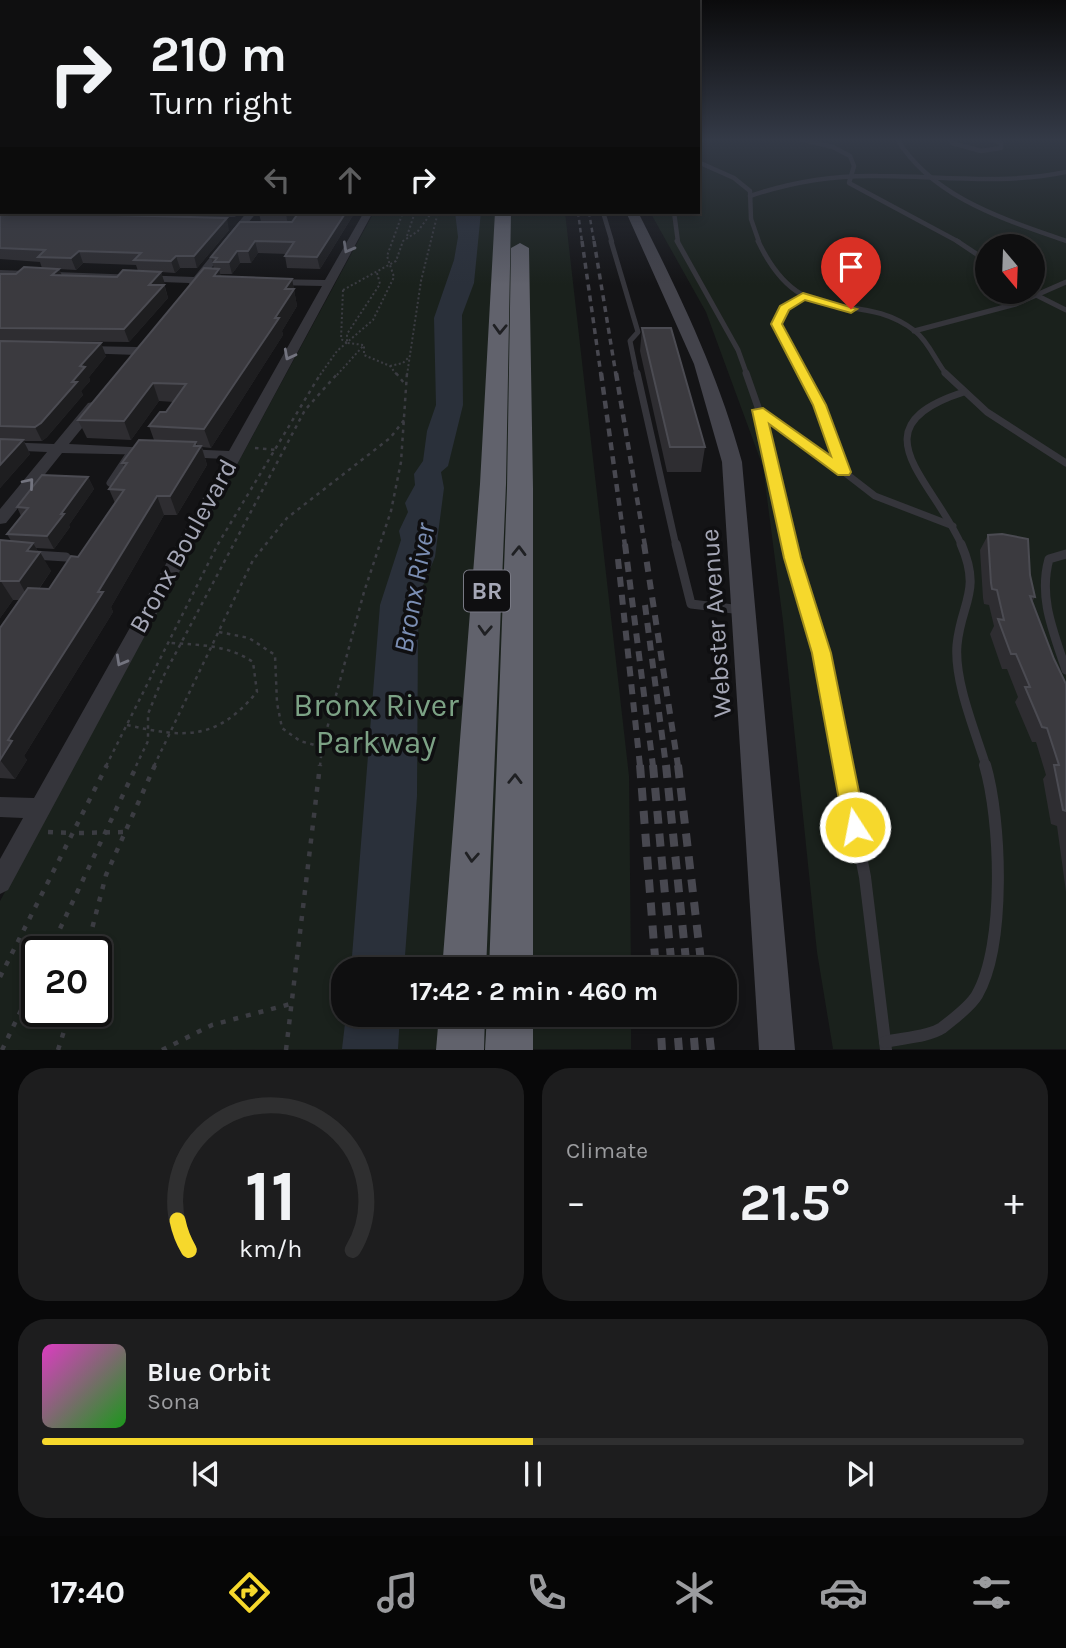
<!DOCTYPE html>
<html lang="en">
<head>
<meta charset="utf-8">
<style>
  body { margin:0; font-family:Karla,sans-serif; background:#1d1d1e; color:#f1f3f6; height:100vh; display:flex; flex-direction:column; font-size:26px; white-space:nowrap }
  * { box-sizing:border-box; margin:0 }
  p { font-size:23px; color:#9b9c9f }
  .icon { flex:none; width:38px; height:38px; fill:none; stroke:currentColor; stroke-width:2; stroke-linecap:round; stroke-linejoin:round }
  .map { position:relative; height:1050px; overflow:hidden }
  .sheet { display:flex; flex-direction:column; gap:18px; padding:18px; background:#080809; flex:1 }
  .sheet>* { flex:none }
  .hud { position:absolute; left:0px; top:0px; width:700px; height:214px; box-shadow:0 4px 10px #0003,0 0 0 2px #2f2f30; background:#0f0f10; color:#f1f3f6; overflow:hidden }
  .needle { width:46px; rotate:161deg }
  .controls { position:absolute; left:975px; top:234px; display:grid; gap:14px }
  .controls a { display:grid; place-items:center; width:70px; height:70px; border-radius:50%; background:#0f0f10; box-shadow:0 4px 10px #0003,0 0 0 2px #2f2f30; font-size:35px }
  .speed { position:absolute; left:21px; top:936px; display:flex; gap:14px; font-size:35px; font-weight:700; text-align:center }
  .speed>* { display:grid; place-content:center; width:91px; height:91px; border-radius:50%; background:#0f0f10; box-shadow:0 4px 10px #0003,0 0 0 2px #2f2f30; line-height:1 }
  .speed .limit { border:4px solid #111; border-radius:10px; background:#fff; color:#111 }
  .pin { position:absolute; display:grid; place-items:center; width:60px; height:60px; color:#fff; margin:-72px -30px; border-radius:50% 50% 50% 0; rotate:-45deg; box-shadow:0 0 7px #0007 }
  .pin .icon { rotate:45deg }
  .me { position:absolute; width:77px; margin:-38px; rotate:349deg; stroke-linejoin:round; filter:drop-shadow(0 0 5px #0008) }
  .turn { display:flex; align-items:center; gap:24px; height:147px; padding:0 35px; font-size:32px }
  .turn .icon { width:91px; height:91px; stroke-width:2.5 }
  .turn b { display:block; font-size:49px; line-height:60px }
  .lanes { display:flex; align-items:center; height:66px; padding:0 35px; background:#0003; justify-content:center; gap:35px; direction:ltr }
  .lanes .off { opacity:.35 }
  .big { font-size:52px; font-weight:700; line-height:1.1 }
  .sheet .tile { flex:1; display:flex; flex-direction:column; justify-content:center; gap:10px; min-width:0; padding:0 24px; border-radius:28px; background:#1d1d1e }
  .sheet .dial { align-items:center; gap:0 }
  .dial svg { height:182px; overflow:visible; fill:none; stroke:#2f2f30; stroke-width:7; stroke-linecap:round; text-anchor:middle }
  .dial text { fill:#f1f3f6; stroke:none }
  .song { display:flex; align-items:center; gap:21px }
  .cover { width:84px; height:84px; border-radius:10px; background:linear-gradient(135deg,hsl(310 70% 55%),hsl(120 70% 35%)) }
  .played { height:7px; border-radius:4px; background:linear-gradient(90deg,#f6d82c 50%,#2f2f30 50%) }
  .keys { display:flex; justify-content:space-around; direction:ltr }
  .heat { display:flex; justify-content:space-between; align-items:center; font-size:38px; direction:ltr }
  .sheet .tiles { flex:1; display:grid; gap:18px; grid-template-columns:1fr 1fr }
  .tile:last-child { grid-column:span 2 }
  .trip { position:absolute; left:331px; top:957px; width:406px; height:70px; border-radius:28px; background:#0f0f10; box-shadow:0 4px 10px #0003,0 0 0 2px #2f2f30; font-weight:700; line-height:70px; text-align:center }
  .tabs { display:flex; height:112px; justify-content:space-around; align-items:center; background:#060606; color:#9b9c9f }
  .tabs .icon { width:49px; height:49px }
  .tabs .active { color:#f6d82c }
  .tabs b { font-size:32px; color:#f1f3f6 }
  .map>svg:first-child { display:block }
</style>
</head>
<body>
<div class="map">
<svg width="1066" height="1050" viewBox="0 0 1066 1050">
  <rect width="100%" height="100%" fill="#141416"/>
  <g fill="#1a211c" fill-rule="evenodd">
    <path d="M698 139H1066V1049H833L817 952 783 621 763 467 706 312 650 212H698ZM987 247H1032V292H987Z"/>
    <path d="M374 212H565L629 776 631 969 343 970V1015H631V1049L0 1050V901ZM37 952H96V1012H37Z"/>
  </g>
  <g fill="#2a303a">
    <path d="M455 212H481L474 283 462 315 463 405 448 466 441 472 444 488 435 557 422 588 418 633 417 796 404 969H351L380 605 401 540 399 531 408 512 405 503 415 485 414 474 423 461 427 431 436 405 434 318 454 260 458 237Z"/>
    <path d="M346 1015H400L398 1049H342Z"/>
  </g>
  <g fill="none" stroke-linecap="round" stroke-linejoin="round">
    <g stroke="#3b3c42" stroke-width="2" stroke-dasharray="2 2.5" stroke-linecap="butt">
      <path d="M407 236 415 212"/>
      <path d="M377 273 380 284 347 334V343L364 345V355L390 366 397 375"/>
      <path d="M343 290 396 261 403 241 418 231 432 212"/>
      <path d="M343 290 341 339 347 343"/>
      <path d="M390 366 403 363 408 358"/>
      <path d="M320 375 337 351 373 320 394 277 387 256 403 212"/>
      <path d="M337 375 364 345"/>
      <path d="M407 375 421 281 438 212"/>
    </g>
    <g stroke="#3b3c42" stroke-width="2.5" stroke-dasharray="3.5 4.5" stroke-linecap="butt">
      <path d="M396 373 404 383"/>
      <path d="M255 448 276 450"/>
      <path d="M219 632 249 638 275 655 277 703 282 728 300 741 322 747"/>
      <path d="M127 725C185 738 216 741 257 692L253 662C228 645 201 645 171 643"/>
      <path d="M106 766 218 544 321 373"/>
      <path d="M136 766 148 741V714L163 677 305 410 338 373"/>
      <path d="M154 766 253 560 287 518 390 438 405 419"/>
      <path d="M320 766 322 747 364 592 391 511 401 462 407 373"/>
    </g>
    <g stroke="#3b3c42" stroke-width="4.5" stroke-dasharray="5 8" stroke-linecap="butt">
      <path d="M48 832 69 833"/>
      <path d="M79 833 124 832"/>
      <path d="M49 952 137 765"/>
      <path d="M86 952 106 875 155 765"/>
      <path d="M0 977 107 765"/>
      <path d="M2 1050 37 977"/>
      <path d="M58 1050 70 1012"/>
      <path d="M162 1050 212 1025 294 1003"/>
      <path d="M286 1050 320 765"/>
    </g>
    <g stroke="#35353b" stroke-width="4.5">
      <path d="M800 139 833 147 850 156 854 166 849 183 959 242"/>
      <path d="M897 139C933 198 1004 219 1066 241"/>
      <path d="M950 139 952 143 981 151 1001 148V143L991 139"/>
      <path d="M698 162 734 178 750 191 751 219 759 242"/>
      <path d="M750 196C791 182 834 175 878 176 941 176 1003 185 1066 172"/>
      <path d="M603 212 612 242"/>
      <path d="M674 212 678 242"/>
    </g>
    <g stroke="#35353b" stroke-width="5">
      <path d="M611 241 638 332 630 341 637 375"/>
      <path d="M677 241 738 350 747 375"/>
      <path d="M758 241C803 336 856 286 915 331 929 342 936 362 947 375"/>
      <path d="M957 241 987 261"/>
      <path d="M1030 292 1066 310"/>
      <path d="M803 297 784 309 777 324 804 375"/>
      <path d="M914 331 1016 304 1066 282"/>
    </g>
    <g stroke="#35353b" stroke-width="7">
      <path d="M637 373 676 546"/>
      <path d="M746 373 759 410 789 546"/>
      <path d="M945 373 987 412 1066 463"/>
      <path d="M759 410 844 472 820 405 803 373"/>
      <path d="M844 472 875 496 953 526"/>
      <path d="M110 483 128 456"/>
      <path d="M962 546C932 478 854 427 964 392"/>
    </g>
    <g stroke="#35353b" stroke-width="9">
      <path d="M676 544 691 604 742 610"/>
      <path d="M789 544 821 653 843 766"/>
      <path d="M961 544C982 592 961 602 957 645 954 681 975 731 986 766"/>
      <path d="M1066 554 1049 559C1038 598 1054 633 1066 670"/>
      <path d="M34 555 66 557"/>
    </g>
    <g stroke="#35353b" stroke-width="12">
      <path d="M843 765 865 877 886 1050"/>
      <path d="M885 1042C901 1038 928 1037 942 1028 952 1020 970 1007 977 995 1006 945 1001 819 985 765"/>
    </g>
    <g fill="#35353b" fill-rule="evenodd">
      <path d="M247 212H257L204 277 208 280C205 284 195 286 190 285L189 283 0 276V270L194 277Z"/>
      <path d="M364 212H373L8 890 0 894V859L23 818 0 817V797L34 798 225 459 184 457 177 453 184 449 229 451 322 286 271 285 266 282 271 279 325 280Z"/>
      <path d="M84 346 137 347 143 351 137 355 80 353 78 350Z"/>
      <path d="M93 402 100 406 69 444 151 448 158 452 156 455 62 453 6 523 0 524V509L47 452 0 450V442L54 444 88 403Z"/>
    </g>
    <path fill="#43434b" fill-rule="evenodd" d="M626 212H638C679 293 718 373 742 462L795 1050H759L722 462 694 364Z"/>
    <g fill="#61626c" fill-rule="evenodd">
      <path d="M495 212H511L506 484 486 970H442L480 484Z"/>
      <path d="M520 243 529 248 533 488V970H489L507 488 511 248Z"/>
      <path d="M439 1015H485L484 1050H436Z"/>
      <path d="M487 1015H533V1050H485Z"/>
    </g>
    <g stroke="#484850" stroke-width="2.5" stroke-dasharray="4.5 3.5" stroke-linecap="butt">
      <path d="M578 212 582 242"/>
      <path d="M589 212 594 242"/>
    </g>
    <g stroke="#484850" stroke-width="3.5" stroke-dasharray="6 5" stroke-linecap="butt">
      <path d="M582 241 601 375"/>
      <path d="M594 241 616 375"/>
    </g>
    <g stroke="#484850" stroke-width="4.5" stroke-dasharray="8 6" stroke-linecap="butt">
      <path d="M601 373 625 546"/>
      <path d="M616 373 645 546"/>
    </g>
    <g stroke="#484850" stroke-width="6" stroke-dasharray="10 8" stroke-linecap="butt">
      <path d="M625 544 653 766"/>
      <path d="M644 544 678 766"/>
      <path d="M618 559 640 766"/>
      <path d="M645 605 666 766"/>
    </g>
    <g stroke="#484850" stroke-width="8" stroke-dasharray="13 10" stroke-linecap="butt">
      <path d="M640 765 656 970"/>
      <path d="M653 765 672 970"/>
      <path d="M666 765 687 970"/>
      <path d="M678 765 702 970"/>
      <path d="M660 1015 662 1050"/>
      <path d="M676 1015 679 1050"/>
      <path d="M692 1015 695 1050"/>
      <path d="M707 1015 711 1050"/>
    </g>
  </g>
  <g fill="#2e2d31" fill-rule="evenodd">
    <path d="M0 139H2V212H239L235 217 80 214 229 230 197 268H180L175 273 161 272 168 298 129 342 35 341 106 356 89 377 90 381 81 391 83 395 47 437 42 441H24L30 454 0 488V274H16L42 268 40 262 0 259ZM83 263 136 265 138 271 117 277 62 275 59 269 76 270Z"/>
    <path d="M261 212H355L320 269 287 268 285 256 287 254 258 253 251 263H240L232 274H220L221 276 292 279 297 306 282 331 283 335 211 448 202 447 207 465 177 515H164L111 607 113 612 24 756 27 760 15 779 0 778V628L19 600H13L0 618V540L11 541 7 534 21 516 17 507 88 477 94 489 69 525 70 527 54 549 36 548 51 571 39 589H49L78 557 115 503 109 489 124 467 122 463 154 440 149 426 166 412 174 402 159 401 131 440 87 438 78 420 214 269 211 257 261 222 259 213Z"/>
    <path d="M642 328 705 447 701 472H667L640 351Z"/>
    <path d="M988 535 1030 575 1035 597 1032 602 1054 659 1066 684V892L1057 826 1051 824 1043 779 1046 775 1036 742H1032L1015 702 1018 697 1007 669H1002L990 634 994 626 989 605 984 604 983 598 980 550Z"/>
  </g>
  <g fill="#1e1e20">
    <path d="M233 212H239L235 217Z"/>
    <path d="M289 212H297L298 216 288 225 286 214Z"/>
    <path d="M346 212H355L320 269 317 257Z"/>
    <path d="M227 218 229 230 197 268 194 256Z"/>
    <path d="M255 241 258 253 251 263 248 251Z"/>
    <path d="M79 251 83 263 76 270 71 258Z"/>
    <path d="M237 251 240 263 232 274 229 262Z"/>
    <path d="M176 256 180 268 175 273 171 261Z"/>
    <path d="M59 269 64 281 52 275Z"/>
    <path d="M219 269 223 285 214 276Z"/>
    <path d="M161 272 165 284 157 293 164 285 168 298 129 342 124 329 149 285Z"/>
    <path d="M292 279 297 306 282 331 283 335 211 448 204 429 275 318 285 289Z"/>
    <path d="M101 343 106 356 89 377 90 381 81 391 83 395 47 437 42 441 35 427 72 382 80 366Z"/>
    <path d="M153 383 159 401 131 440 124 421Z"/>
    <path d="M23 440 30 454 0 488V465Z"/>
    <path d="M196 442 199 449 201 446 207 465 177 515 170 496Z"/>
    <path d="M88 477 94 489 69 525 70 527 54 549 47 536 61 514Z"/>
    <path d="M157 496 164 515 111 607 113 612 24 756 27 760 15 779 0 760 8 740Z"/>
    <path d="M33 543 39 553 40 552 51 571 30 601 19 581 27 551Z"/>
    <path d="M0 580 13 600 0 618Z"/>
  </g>
  <g fill="#3b3a3f" stroke="#4b4b52" stroke-width="2">
    <rect x="0" y="139" width="2" height="62"/>
    <path d="M0 212H2L227 218 194 256H176L171 261 134 260 141 253 79 251 71 258 38 257 45 250 0 248Z"/>
    <path d="M261 212H289L286 214 259 213Z"/>
    <path d="M299 212H346L317 257 285 256 294 242 255 241 248 251H237L229 262H214L217 258 211 257 240 222H292Z"/>
    <path d="M24 267 59 269 52 275 117 277 123 270 161 272 149 285H164L124 329 0 328V274H16Z"/>
    <path d="M204 268 219 269 214 276 292 279 285 289H294L275 318H279L204 429 149 426 160 412H166L186 384 153 383 124 421 78 420Z"/>
    <path d="M642 328H671L705 447H670Z"/>
    <path d="M0 341 101 343 80 366 85 367 72 382H77L41 423 35 427 0 426Z"/>
    <path d="M0 439 23 440 0 465Z"/>
    <path d="M139 440 196 442 194 446H201L170 496H157L98 592H103L8 740 12 741 0 760V628L28 588 49 589 71 556 78 557 124 490 109 489 127 463H122Z"/>
    <path d="M42 475 88 477 61 514H64L47 536 7 534 28 508 17 507Z"/>
    <path d="M1002 534 1028 539 1030 575 1035 597 1030 596 1054 659 1066 684V811L1063 810 1054 765H1059L1047 728 1042 727 1025 687H1030L1016 654H1011L998 619 1004 620 997 590 992 589 991 583 988 535Z"/>
    <path d="M0 540 33 543 27 551 40 552 19 581H0Z"/>
  </g>
  <defs><path id="oneway-chevron" d="M-2-3.5L2.5 0L-2 3.5" fill="none" stroke-width="1.6" stroke-linecap="round" stroke-linejoin="round" transform="scale(1.75)"/></defs>
  <g stroke="#73747f">
    <use href="#oneway-chevron" transform="translate(348 248) rotate(119)"/>
    <use href="#oneway-chevron" transform="translate(289 355) rotate(118)"/>
    <use href="#oneway-chevron" transform="translate(29 483) rotate(-50)"/>
    <use href="#oneway-chevron" transform="translate(121 661) rotate(119)"/>
  </g>
  <g stroke="#1f2023">
    <use href="#oneway-chevron" transform="translate(500 329) rotate(92)"/>
    <use href="#oneway-chevron" transform="translate(519 551) rotate(-89)"/>
    <use href="#oneway-chevron" transform="translate(485 630) rotate(93)"/>
    <use href="#oneway-chevron" transform="translate(515 779) rotate(-89)"/>
    <use href="#oneway-chevron" transform="translate(472 857) rotate(94)"/>
  </g>
  <linearGradient id="sky" x2="0" y2="1"><stop stop-color="#0b0b0c"/><stop offset="0.49" stop-color="#343a47"/><stop offset="1" stop-color="#343a47" stop-opacity="0"/></linearGradient>
  <rect width="1066" height="285" fill="url(#sky)"/>
  <path fill="#f6d82c" stroke="#a08c1d" stroke-width="2" d="M803 293 857 309 851 313 805 300 789 310 782 324 826 405 851 472 849 475H838L769 424 801 558 831 653 866 827 863 835 855 838 847 835 844 827 812 653 784 558 752 410 763 408 831 456 813 405 771 324 780 306Z"/>
  <g text-anchor="middle" dominant-baseline="central" stroke-width="7" stroke-linejoin="round" paint-order="stroke">
    <rect fill="#0f0f11" stroke="#787984" stroke-width="2" x="464" y="570.5" width="46" height="41" rx="5"/>
    <g font-size="24" font-weight="bold" fill="#a5a7b6">
      <text x="487" y="591">BR</text>
    </g>
    <g font-size="26" fill="#a5a7b6" stroke="#0f0f11">
      <text transform="translate(183 546) rotate(-61)">Bronx Boulevard</text>
      <text transform="translate(716 623) rotate(-94)">Webster Avenue</text>
    </g>
    <g font-size="28" font-style="italic" fill="#7b8eb3" stroke="#0f0f11">
      <text transform="translate(414 588) rotate(-80)">Bronx River</text>
    </g>
    <g font-size="32" fill="#7ca285" stroke="#0f0f11">
      <text x="376" y="705">Bronx River<tspan x="376" dy="37">Parkway</tspan></text>
    </g>
  </g>
</svg>
<div class="controls">
<a><svg class="needle" viewBox="-14 -14 28 28"><path d="M0-13l5 13h-10z" fill="#e53935"/><path d="M0 13l5-13h-10z" fill="#9b9c9f"/></svg></a>
</div>
<div class="speed"><div class="limit">20</div></div>
<div class="pin" style="left:851px;top:309px;background:#d93025"><svg class="icon" aria-label="arrive" viewBox="0 0 24 24"><path d="M6 21V4h12l-3 4 3 4H6"/></svg></div>
<svg class="me" style="left:855px;top:827px" viewBox="-20 -20 40 40"><circle r="17" fill="#f6d82c" stroke="#fff" stroke-width="3"/><path d="M0-11L8 9 0 5-8 9z" fill="#fff"/></svg>
<div class="trip">17:42 · 2 min · 460 m</div>
<div class="hud">
<div class="turn"><svg class="icon" aria-label="right" viewBox="0 0 24 24"><path d="M7 20v-9h11M14 6l5 5-5 5"/></svg><div><b>210 m</b>Turn right</div></div>
<div class="lanes"><svg class="icon off" aria-label="left" viewBox="0 0 24 24"><path d="M17 20v-9H6M10 6l-5 5 5 5"/></svg><svg class="icon off" aria-label="ahead" viewBox="0 0 24 24"><path d="M12 20V5M6 11l6-6 6 6"/></svg><svg class="icon" aria-label="right" viewBox="0 0 24 24"><path d="M7 20v-9h11M14 6l5 5-5 5"/></svg></div>
</div>
</div>
<section class="sheet">
<div class="tiles">
<div class="tile dial"><svg viewBox="0 0 100 80">
<path d="M14 69A42 42 0 1 1 86 69"/>
<path d="M14 69A42 42 0 0 1 9 56" stroke="#f6d82c"/>
<text x="50" y="56" font-size="32" font-weight="700">11</text>
<text x="50" y="72" font-size="11">km/h</text>
</svg></div>
<div class="tile"><p>Climate</p>
<div class="heat"><a>−</a><b class="big">21.5°</b><a>+</a></div>
</div>
<div class="tile">
<div class="song"><i class="cover"></i><div><b>Blue Orbit</b><p>Sona</p></div></div>
<div class="played"></div>
<div class="keys"><svg class="icon" aria-label="previous" viewBox="0 0 24 24"><path d="M18 5L8 12l10 7zM5 5v14"/></svg><svg class="icon" aria-label="pause" viewBox="0 0 24 24"><path d="M8 5v14M16 5v14"/></svg><svg class="icon" aria-label="next" viewBox="0 0 24 24"><path d="M6 5l10 7-10 7zM19 5v14"/></svg></div>
</div>
</div>
</section>
<nav class="tabs">
<b>17:40</b>
<svg class="icon active" aria-label="directions" viewBox="0 0 24 24"><path d="M12 3l9 9-9 9-9-9zM9 14v-3h6M13 9l2 2-2 2"/></svg>
<svg class="icon" aria-label="music" viewBox="0 0 24 24"><path d="M9 18V5l10-2v13"/><circle cx="6" cy="18" r="3"/><circle cx="16" cy="16" r="3"/></svg>
<svg class="icon" aria-label="phone" viewBox="0 0 24 24"><path d="M5 4h4l2 5-3 2q2 4 5 5l2-3 5 2v4C11 20 4 13 5 4z"/></svg>
<svg class="icon" aria-label="climate" viewBox="0 0 24 24"><path d="M12 3v18M4 7l16 10M4 17L20 7"/></svg>
<svg class="icon" aria-label="car" viewBox="0 0 24 24"><path d="M5 17H2v-5l4-1 3-4h7l3 4 3 1v5h-3M9 17h6M6 11h13"/><circle cx="7" cy="17" r="2"/><circle cx="17" cy="17" r="2"/></svg>
<svg class="icon" aria-label="filters" viewBox="0 0 24 24"><path d="M4 7h16M4 17h16"/><circle cx="9" cy="7" r="2"/><circle cx="15" cy="17" r="2"/></svg>
</nav>
</body>
</html>
